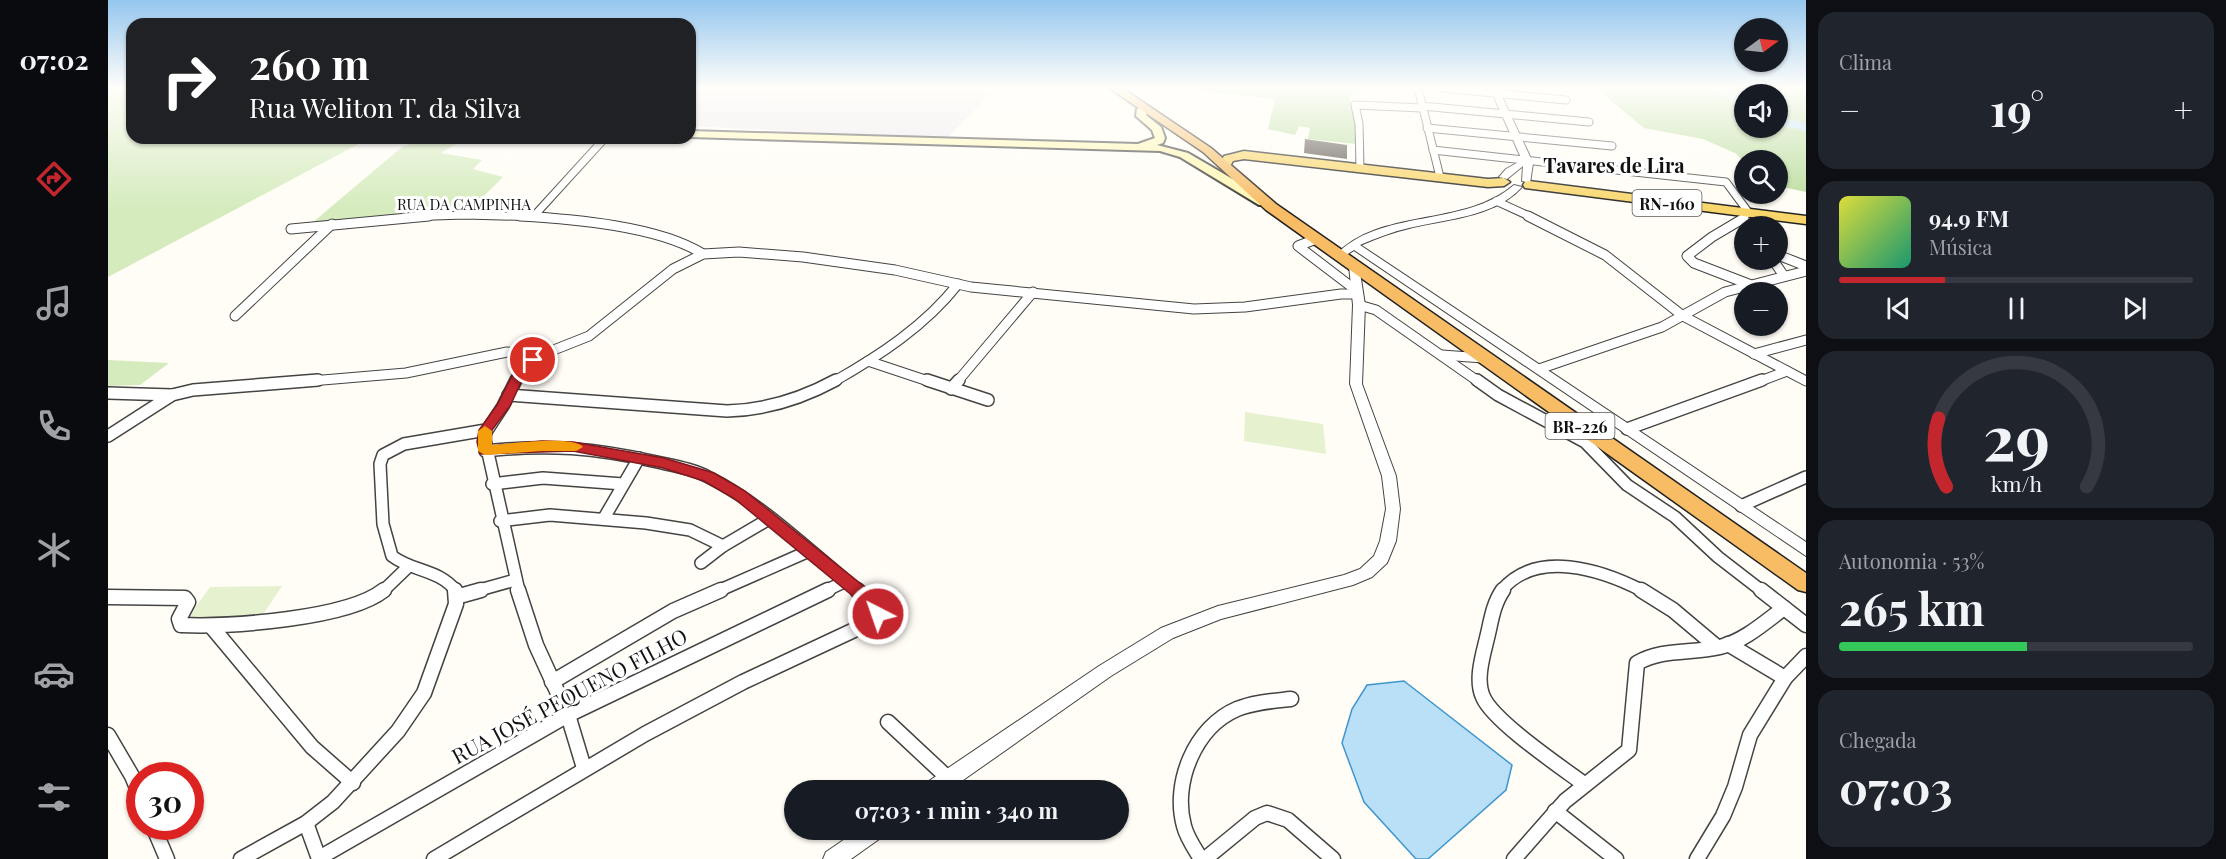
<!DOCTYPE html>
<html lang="pt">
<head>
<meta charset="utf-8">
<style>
  body { margin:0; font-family:"Playfair Display",serif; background:#20242c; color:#f1f3f6; height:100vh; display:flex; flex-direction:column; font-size:22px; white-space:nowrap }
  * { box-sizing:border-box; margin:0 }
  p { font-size:20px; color:#9ea1a6 }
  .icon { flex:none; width:33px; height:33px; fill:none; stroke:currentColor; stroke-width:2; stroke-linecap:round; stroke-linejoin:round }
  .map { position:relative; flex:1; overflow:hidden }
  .sheet { display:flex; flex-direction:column; gap:12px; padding:12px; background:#0d0f14; width:420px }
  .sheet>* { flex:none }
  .top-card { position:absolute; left:18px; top:18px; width:570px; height:126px; border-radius:18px; box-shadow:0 2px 4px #0004; background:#202124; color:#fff; overflow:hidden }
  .needle { width:39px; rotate:75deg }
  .controls { position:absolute; left:1626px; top:18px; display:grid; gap:12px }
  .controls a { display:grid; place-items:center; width:54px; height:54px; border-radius:50%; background:#171b24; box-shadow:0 2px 4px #0004; font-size:30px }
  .speed { position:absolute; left:18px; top:762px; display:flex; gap:12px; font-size:30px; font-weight:700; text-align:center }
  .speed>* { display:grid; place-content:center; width:78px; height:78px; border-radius:50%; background:#171b24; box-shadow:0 2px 4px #0004; line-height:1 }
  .speed .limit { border:9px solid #d22; background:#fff; color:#111 }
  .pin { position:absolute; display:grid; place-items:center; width:51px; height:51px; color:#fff; margin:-26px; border:3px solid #fff; border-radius:50%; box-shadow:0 2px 6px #0007 }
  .me { position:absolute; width:66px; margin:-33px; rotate:319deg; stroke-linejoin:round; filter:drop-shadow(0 0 4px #0008) }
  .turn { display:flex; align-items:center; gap:21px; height:126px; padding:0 24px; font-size:27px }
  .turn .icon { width:78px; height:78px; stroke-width:2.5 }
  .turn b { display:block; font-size:42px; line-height:51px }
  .big { font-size:45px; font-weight:700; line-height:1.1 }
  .sheet .tile { flex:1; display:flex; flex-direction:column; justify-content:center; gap:9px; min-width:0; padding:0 21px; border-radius:18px; background:#20242c }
  .sheet .dial { align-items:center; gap:0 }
  .dial svg { height:156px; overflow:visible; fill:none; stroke:#363941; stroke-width:7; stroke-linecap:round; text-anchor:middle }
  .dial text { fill:#f1f3f6; stroke:none }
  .song { display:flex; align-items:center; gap:18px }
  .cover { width:72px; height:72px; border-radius:9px; background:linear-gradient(135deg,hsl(60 70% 55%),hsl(160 70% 35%)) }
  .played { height:6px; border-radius:3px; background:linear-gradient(90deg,#c4262e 30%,#363941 30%) }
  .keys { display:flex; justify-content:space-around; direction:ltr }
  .heat { display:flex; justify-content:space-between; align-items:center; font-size:33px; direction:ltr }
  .charge { height:9px; border-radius:4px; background:linear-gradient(90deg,#34c759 53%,#363941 0) }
  .trip { position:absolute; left:676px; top:780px; width:345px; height:60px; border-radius:30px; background:#171b24; box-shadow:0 2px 4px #0004; font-weight:700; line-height:60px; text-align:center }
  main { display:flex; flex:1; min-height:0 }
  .tabs { display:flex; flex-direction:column; width:108px; justify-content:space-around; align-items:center; background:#090b0e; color:#9ea1a6 }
  .tabs .icon { width:42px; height:42px }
  .tabs .active { color:#c4262e }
  .tabs b { font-size:27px; color:#f1f3f6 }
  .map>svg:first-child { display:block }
</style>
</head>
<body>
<main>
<nav class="tabs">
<b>07:02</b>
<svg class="icon active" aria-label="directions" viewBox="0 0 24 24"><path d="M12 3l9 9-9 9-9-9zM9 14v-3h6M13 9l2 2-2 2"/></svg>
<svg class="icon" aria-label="music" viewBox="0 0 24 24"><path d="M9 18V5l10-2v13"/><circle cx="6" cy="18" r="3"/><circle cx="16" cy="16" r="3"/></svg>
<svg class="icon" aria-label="phone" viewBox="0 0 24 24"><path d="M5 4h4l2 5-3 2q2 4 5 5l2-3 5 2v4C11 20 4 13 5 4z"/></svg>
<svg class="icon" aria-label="climate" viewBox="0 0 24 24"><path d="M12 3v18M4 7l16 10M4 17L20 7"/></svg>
<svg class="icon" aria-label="car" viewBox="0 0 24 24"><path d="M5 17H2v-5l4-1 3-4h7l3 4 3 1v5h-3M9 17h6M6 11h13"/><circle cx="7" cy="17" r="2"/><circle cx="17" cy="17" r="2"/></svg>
<svg class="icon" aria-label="filters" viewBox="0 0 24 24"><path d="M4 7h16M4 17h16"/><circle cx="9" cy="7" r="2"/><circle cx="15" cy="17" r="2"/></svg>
</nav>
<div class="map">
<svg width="1698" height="859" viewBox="0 0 1698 859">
  <rect width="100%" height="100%" fill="#fffdf5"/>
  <path fill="#eee6ef" d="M582 88H863L884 92 838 139 582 126Z"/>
  <g fill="#d5ebbd">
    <path d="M0 88H24V138H262L0 277Z"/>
    <path d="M319 138 354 140 333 153 374 160 365 169 395 177 363 209 297 213 204 223 294 147Z"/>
    <path d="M0 360 61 363 32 385 0 386Z"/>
  </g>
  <g fill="#b9dc9c" fill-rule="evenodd">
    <path d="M1070 88H1254L1259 91 1248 92 1241 96 1243 103 1248 107 1249 144 1200 139 1202 128 1191 126 1187 135 1160 129 1167 99Z"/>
    <path d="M1488 88H1698V192L1670 186V160L1636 161 1627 153 1595 139 1536 128ZM1636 94H1670V128H1636Z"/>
  </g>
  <g fill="#e6f2cf">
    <path d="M1137 412 1215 424 1218 454 1136 441Z"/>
    <path d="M174 586 150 622 76 623 102 587Z"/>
  </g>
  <path fill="#b9e0f7" stroke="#3f96cf" stroke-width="1.5" d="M1296 681 1404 765 1398 790 1320 859H1308L1256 802 1234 743 1244 709 1259 685Z"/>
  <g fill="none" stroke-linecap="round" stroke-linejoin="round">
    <g fill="#b9e0f7" fill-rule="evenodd">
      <path d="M1601 88H1617L1636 99V108Z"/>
      <path d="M1670 117 1698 123V131L1670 125Z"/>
    </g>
  </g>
  <path fill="#5a524d" d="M1197 139 1239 145V159L1196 153Z"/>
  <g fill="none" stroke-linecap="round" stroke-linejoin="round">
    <defs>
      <g id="minor-far3">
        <path d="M1310 88 1332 177"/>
        <path d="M1334 88 1458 100"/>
        <path d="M1314 106 1481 122"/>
        <path d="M1319 128 1504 146"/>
        <path d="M1325 150 1618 182 1641 213"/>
        <path d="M1252 168 1251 124 1247 105 1314 108"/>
        <path d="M1388 201 1423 217"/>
        <path d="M296 217 357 215 435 217"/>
        <path d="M425 217 497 138"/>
      </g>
      <g id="minor-far2">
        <path d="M412 216C464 219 551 226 595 254"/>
        <path d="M1420 216 1497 255 1575 316 1698 381"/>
        <path d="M1636 218 1604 237 1579 256 1586 263 1643 285"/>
        <path d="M183 229 321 216"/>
        <path d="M1208 239 1190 246 1249 291"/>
        <path d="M1670 255 1698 266"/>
        <path d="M1665 260 1676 276"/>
        <path d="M1251 305 1268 310 1371 382"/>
        <path d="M127 316 224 224"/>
        <path d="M1646 354 1698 340"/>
        <path d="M1334 355 1375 358"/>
        <path d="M760 361 823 382"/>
        <path d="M1431 369 1554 327 1617 292 1698 271"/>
        <path d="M191 382 298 373 399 352 433 355"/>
        <path d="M407 382 418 365 433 355 481 336 565 269 595 254 631 252 695 257 787 270 863 287 1086 309 1137 307 1233 294H1250"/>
        <path d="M725 382C771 356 817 326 850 284"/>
        <path d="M849 382 925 292"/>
        <path d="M1650 382 1679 371"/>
      </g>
      <g id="minor-far1">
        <path d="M408 380 395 406 376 435 411 591"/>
        <path d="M819 380 880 400"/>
        <path d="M1369 380 1390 395 1477 442 1519 485 1567 517 1610 557 1654 591"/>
        <path d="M843 389 851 380"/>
        <path d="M0 393 64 395"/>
        <path d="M400 395 619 411C659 410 693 399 728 380"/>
        <path d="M1519 429 1654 380"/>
        <path d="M0 436 64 395 85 390 210 380"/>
        <path d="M377 451C441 444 487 448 549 462 567 466 586 469 602 478 653 503 706 555 751 591"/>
        <path d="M384 484 435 478 515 484"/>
        <path d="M1633 506 1698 477"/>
        <path d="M496 518 531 458"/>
        <path d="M392 521 442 515 538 523 582 530 615 546"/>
        <path d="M593 563 615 546 661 519"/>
        <path d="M275 591 301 566"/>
        <path d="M348 591C331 569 305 572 284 556L275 524 272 464 275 455 296 444 378 430"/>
        <path d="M368 591 407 580"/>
        <path d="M610 591 701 551"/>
        <path d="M717 591 738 581"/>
        <path d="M1393 591C1428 548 1494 570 1535 591"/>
      </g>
      <g id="minor">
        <path d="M410 590 428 645 460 715 476 768"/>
        <path d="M1395 590C1385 604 1383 622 1379 638 1375 655 1367 680 1375 697 1385 721 1453 767 1476 784"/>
        <path d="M1533 590 1565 610 1609 647"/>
        <path d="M1653 590 1698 625"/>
        <path d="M0 597 77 598 80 602 71 619 73 625C121 627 240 619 276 590"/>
        <path d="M348 597 373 590"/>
        <path d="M103 626 204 747 245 783"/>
        <path d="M1620 644 1677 678"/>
        <path d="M444 682 565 611 613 590"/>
        <path d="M780 722 842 780"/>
        <path d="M0 735 24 776 32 795"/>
        <path d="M1447 811 1508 859"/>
        <path d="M198 823 211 859"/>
        <path d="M45 826 59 859"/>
        <path d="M211 858 460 715 720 590"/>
        <path d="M133 859 198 823 225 802 290 731 316 693 348 604 347 590"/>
        <path d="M326 859 537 734 635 682 759 624 770 614 769 609 749 590"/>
        <path d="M1093 859C1087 849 1079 838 1076 826 1064 783 1087 727 1129 709 1146 702 1165 701 1183 699"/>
        <path d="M1097 859 1147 818 1159 813 1180 820 1225 859"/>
        <path d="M1406 859 1457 801 1521 750 1529 663C1555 648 1583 654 1612 647 1636 641 1656 623 1676 608"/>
        <path d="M1589 859 1615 816 1627 787 1642 735 1677 678 1698 656"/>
      </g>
      <g id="tertiary">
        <path d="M1382 88H1390L1425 163 1422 183 1414 181 1415 166 1399 179 1391 177 1398 169 1414 160Z"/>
        <path d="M1406 185 1414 187C1387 217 1338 219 1301 228 1284 232 1268 238 1252 245L1698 542V556L1246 250 1232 259 1227 256C1270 208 1357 228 1406 185Z"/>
        <path d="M1246 263 1251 266 1257 305 1254 384 1288 476 1292 509 1288 541 1279 563 1264 577 1245 585 1113 619 1065 638 1003 676 841 790H815L818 783 991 666 1053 628 1110 606 1236 575 1252 569 1266 556 1272 541 1278 509 1274 476 1242 384 1245 305 1241 266Z"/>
        <path d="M750 830H777L774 837 743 859H715L718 852Z"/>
      </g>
      <path id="secondary" d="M1037 106 1042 109 1038 115 1053 127 1057 138 1055 143 1049 145 1080 153 1159 199V205H1151L1072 157 1052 151 582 137V131L1030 144 1047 138 1044 130 1028 116 1029 109Z"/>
      <g id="primary">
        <path d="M1136 151 1380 179 1396 178 1402 182 1396 186 1380 187 1136 159 1125 161 1121 168H1113L1111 165 1116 156Z"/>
        <path d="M1421 181 1698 216V224L1417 188 1415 185 1417 182Z"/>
      </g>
      <path id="trunk" d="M1001 88H1014L1103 148 1168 204 1698 573V592L1690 590 1158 210 1095 152Z"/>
    </defs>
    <use href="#minor-far3" stroke="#444" stroke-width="9"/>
    <use href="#minor-far2" stroke="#444" stroke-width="11"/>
    <use href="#minor-far1" stroke="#444" stroke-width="14"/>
    <use href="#minor" stroke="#444" stroke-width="17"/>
    <use href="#tertiary" stroke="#444" stroke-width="2"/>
    <use href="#secondary" stroke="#333" stroke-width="4"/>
    <use href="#primary" stroke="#222" stroke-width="3"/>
    <use href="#trunk" stroke="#222" stroke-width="3"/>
    <use href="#minor-far3" stroke="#fff" stroke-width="7"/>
    <use href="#minor-far2" stroke="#fff" stroke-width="9"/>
    <use href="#minor-far1" stroke="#fff" stroke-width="11"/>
    <use href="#minor" stroke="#fff" stroke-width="14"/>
    <use href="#tertiary" fill="#fff" fill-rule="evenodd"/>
    <use href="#secondary" fill="#fff6b0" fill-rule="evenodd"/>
    <use href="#primary" fill="#f9d66b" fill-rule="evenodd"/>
    <use href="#trunk" fill="#f7bc64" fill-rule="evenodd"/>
  </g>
  <linearGradient id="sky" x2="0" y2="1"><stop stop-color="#95c6ee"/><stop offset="0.42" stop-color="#fffefa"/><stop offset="1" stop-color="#fffefa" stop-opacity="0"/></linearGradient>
  <rect width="1698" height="209" fill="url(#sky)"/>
  <path fill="#c4262e" stroke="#7f191e" stroke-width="1.5" d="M425 357 431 360 417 374 402 406 384 430 383 446 434 441 465 442 556 458 606 473 637 491 758 588 775 604 778 614 776 619 770 621 764 619 761 611 746 597 627 499 596 481 555 468 465 451 372 454 369 442 371 430 389 405 407 370Z"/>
  <path fill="#f59e0b" d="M377 426 384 431V445C401 444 465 435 475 447L468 451H434L377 455 370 451V431Z"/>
  <g text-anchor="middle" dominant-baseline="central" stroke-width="6" stroke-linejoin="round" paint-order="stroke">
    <g font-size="15" fill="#111" stroke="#fff">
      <text x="356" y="204">RUA DA CAMPINHA</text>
    </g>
    <g fill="#fff" stroke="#585858" stroke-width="1.5">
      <rect x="1524.5" y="190" width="69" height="26" rx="4.5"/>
      <rect x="1437.5" y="413" width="69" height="26" rx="4.5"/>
    </g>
    <g font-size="16" font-weight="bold" fill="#111">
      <text x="1559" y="203">RN-160</text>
      <text x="1472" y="426">BR-226</text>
    </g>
    <g font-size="20" font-weight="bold" fill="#111" stroke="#fff">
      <text x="1506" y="164">Tavares de Lira</text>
    </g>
    <g font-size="21" fill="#111" stroke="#fff">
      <text transform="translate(461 695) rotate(-28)">RUA JOSÉ PEQUENO FILHO</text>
    </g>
  </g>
</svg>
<div class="controls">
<a><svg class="needle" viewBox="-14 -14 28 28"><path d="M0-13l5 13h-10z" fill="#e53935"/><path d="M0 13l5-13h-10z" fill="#9ea1a6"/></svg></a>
<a><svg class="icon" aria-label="sound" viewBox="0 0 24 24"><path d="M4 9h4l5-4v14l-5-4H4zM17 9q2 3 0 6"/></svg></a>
<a><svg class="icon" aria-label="search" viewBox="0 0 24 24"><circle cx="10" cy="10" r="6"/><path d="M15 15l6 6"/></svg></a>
<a>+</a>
<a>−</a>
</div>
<div class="speed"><div class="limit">30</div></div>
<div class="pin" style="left:425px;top:360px;background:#d93025"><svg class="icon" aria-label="arrive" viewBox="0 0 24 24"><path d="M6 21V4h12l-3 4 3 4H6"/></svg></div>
<svg class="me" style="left:770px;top:614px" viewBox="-20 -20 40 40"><circle r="17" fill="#c4262e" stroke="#fff" stroke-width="3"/><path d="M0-11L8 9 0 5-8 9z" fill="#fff"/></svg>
<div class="trip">07:03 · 1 min · 340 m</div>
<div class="top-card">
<div class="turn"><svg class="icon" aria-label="right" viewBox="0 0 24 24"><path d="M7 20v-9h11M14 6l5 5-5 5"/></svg><div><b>260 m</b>Rua Weliton T. da Silva</div></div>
</div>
</div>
<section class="sheet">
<div class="tile"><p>Clima</p>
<div class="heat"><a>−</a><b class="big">19°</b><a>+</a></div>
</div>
<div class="tile">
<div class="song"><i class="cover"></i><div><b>94.9 FM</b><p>Música</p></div></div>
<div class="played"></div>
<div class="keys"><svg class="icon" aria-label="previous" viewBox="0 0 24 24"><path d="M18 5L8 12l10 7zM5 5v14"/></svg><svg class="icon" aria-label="pause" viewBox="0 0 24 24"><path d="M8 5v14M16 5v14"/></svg><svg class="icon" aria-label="next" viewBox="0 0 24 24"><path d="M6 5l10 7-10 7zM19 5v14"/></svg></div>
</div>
<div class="tile dial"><svg viewBox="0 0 100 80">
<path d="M14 69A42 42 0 1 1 86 69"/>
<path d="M14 69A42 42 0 0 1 10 34" stroke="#c4262e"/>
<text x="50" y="56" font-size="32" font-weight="700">29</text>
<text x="50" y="72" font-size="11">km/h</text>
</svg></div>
<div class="tile"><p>Autonomia · 53%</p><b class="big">265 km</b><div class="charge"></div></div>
<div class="tile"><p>Chegada</p><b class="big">07:03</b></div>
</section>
</main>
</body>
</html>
